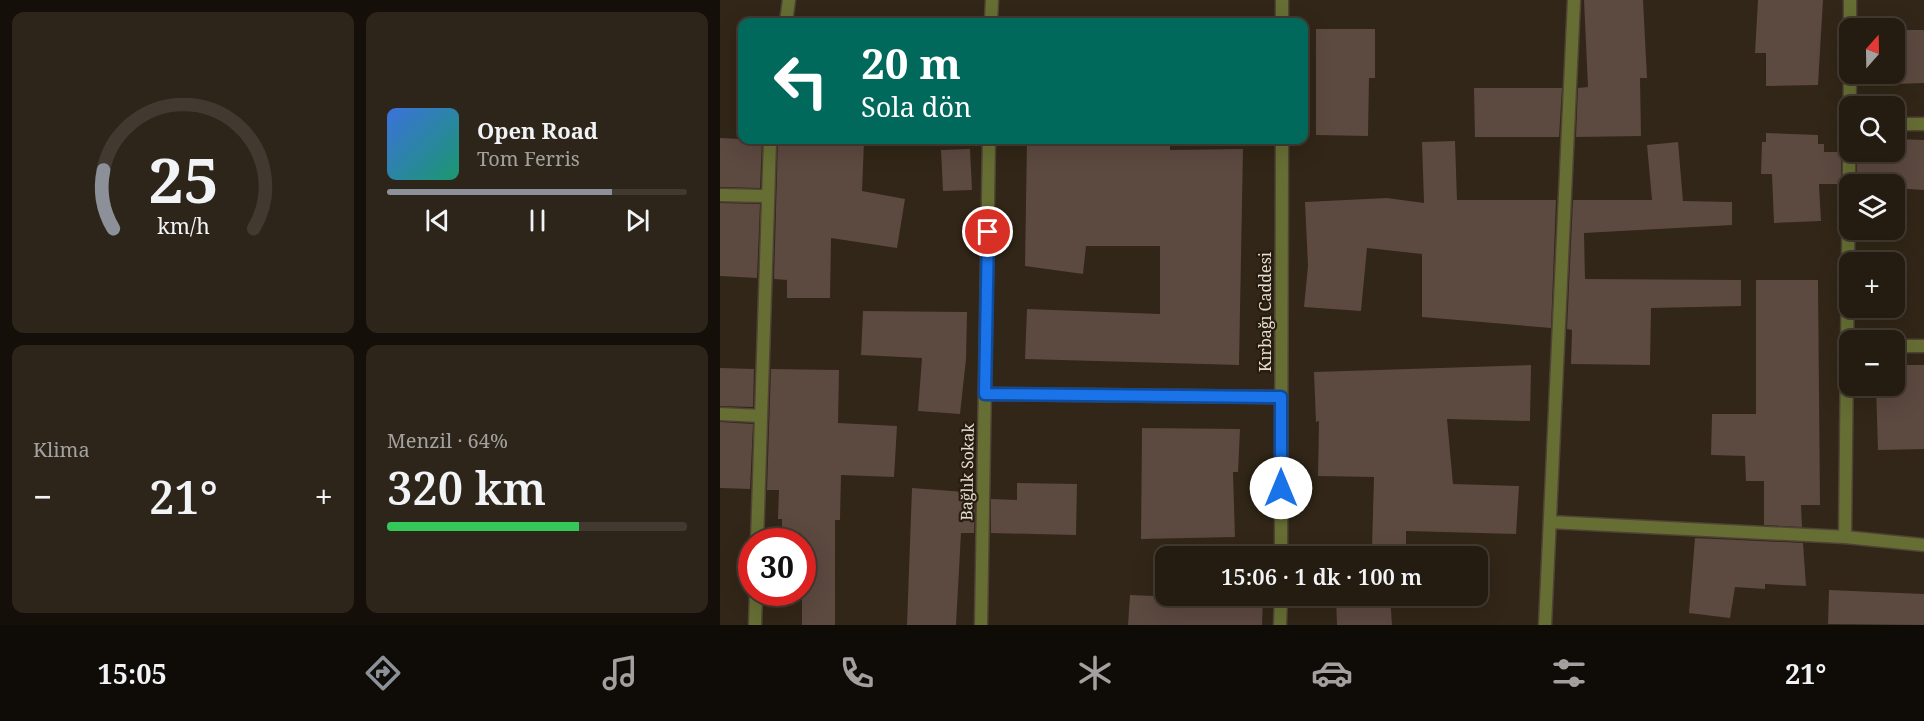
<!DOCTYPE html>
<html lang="tr">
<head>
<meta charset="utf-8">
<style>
  body { margin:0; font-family:"Noto Serif",serif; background:#2d251a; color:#f1f3f6; height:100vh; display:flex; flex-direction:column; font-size:22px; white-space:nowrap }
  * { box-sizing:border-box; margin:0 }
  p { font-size:20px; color:#a3a19f }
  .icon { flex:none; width:33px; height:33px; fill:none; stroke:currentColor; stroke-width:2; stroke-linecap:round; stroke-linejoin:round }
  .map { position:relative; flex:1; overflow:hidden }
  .details { display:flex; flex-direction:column; gap:12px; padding:12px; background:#140f09; width:720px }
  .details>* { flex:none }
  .banner { position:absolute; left:18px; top:18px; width:570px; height:126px; border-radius:12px; box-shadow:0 6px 24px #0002,0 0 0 2px #423a31; background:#00695c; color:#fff; overflow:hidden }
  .needle { width:39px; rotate:20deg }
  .fabs { position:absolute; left:1119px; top:18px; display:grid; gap:12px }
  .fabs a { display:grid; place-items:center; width:66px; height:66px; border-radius:12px; background:#251c11; box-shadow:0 6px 24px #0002,0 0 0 2px #423a31; font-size:30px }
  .speed { position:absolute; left:18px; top:528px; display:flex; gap:12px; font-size:30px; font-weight:700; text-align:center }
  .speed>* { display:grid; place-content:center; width:78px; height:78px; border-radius:50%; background:#251c11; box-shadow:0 6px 24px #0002,0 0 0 2px #423a31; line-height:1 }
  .speed .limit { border:9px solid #d22; background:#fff; color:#111 }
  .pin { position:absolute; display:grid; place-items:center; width:51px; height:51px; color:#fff; margin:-26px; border:3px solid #fff; border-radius:50%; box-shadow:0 2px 6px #0007 }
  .me { position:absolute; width:66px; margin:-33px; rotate:0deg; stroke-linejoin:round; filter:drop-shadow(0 0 4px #0008) }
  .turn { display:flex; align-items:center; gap:21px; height:126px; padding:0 24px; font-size:27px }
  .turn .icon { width:78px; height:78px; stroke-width:2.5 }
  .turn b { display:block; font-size:42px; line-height:51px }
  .big { font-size:45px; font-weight:600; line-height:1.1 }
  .details .widget { flex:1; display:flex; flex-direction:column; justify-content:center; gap:9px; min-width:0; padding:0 21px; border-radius:12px; background:#2d251a }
  .details .dial { align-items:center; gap:0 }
  .dial svg { height:156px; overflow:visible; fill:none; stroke:#423a31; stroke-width:7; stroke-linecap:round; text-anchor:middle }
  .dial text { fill:#f1f3f6; stroke:none }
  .song { display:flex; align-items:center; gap:18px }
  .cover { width:72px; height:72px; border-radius:9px; background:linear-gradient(135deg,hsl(220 70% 55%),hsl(160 70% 35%)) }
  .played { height:6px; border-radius:3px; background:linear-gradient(90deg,#8c9099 75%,#423a31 75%) }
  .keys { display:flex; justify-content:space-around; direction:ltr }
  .heat { display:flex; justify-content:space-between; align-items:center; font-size:33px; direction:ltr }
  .charge { height:9px; border-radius:4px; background:linear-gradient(90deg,#34c759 64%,#423a31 0) }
  .details .tiles { flex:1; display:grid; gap:12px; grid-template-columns:repeat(2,1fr) }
  .trip { position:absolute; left:435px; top:546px; width:333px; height:60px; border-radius:12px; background:#251c11; box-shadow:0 6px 24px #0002,0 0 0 2px #423a31; font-weight:600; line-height:60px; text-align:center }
  .menu { display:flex; height:96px; justify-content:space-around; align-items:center; background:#0f0b07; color:#a3a19f }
  .menu .icon { width:42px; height:42px }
  .menu .on { color:#8c9099 }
  .menu b { font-size:27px; color:#f1f3f6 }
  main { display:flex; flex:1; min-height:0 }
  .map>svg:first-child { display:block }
</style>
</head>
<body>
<main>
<section class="details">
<div class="tiles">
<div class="widget dial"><svg viewBox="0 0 100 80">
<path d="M14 69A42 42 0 1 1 86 69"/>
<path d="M14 69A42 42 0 0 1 9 39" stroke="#8c9099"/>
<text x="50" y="56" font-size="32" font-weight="700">25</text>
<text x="50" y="72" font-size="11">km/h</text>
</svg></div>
<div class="widget">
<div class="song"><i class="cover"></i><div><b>Open Road</b><p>Tom Ferris</p></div></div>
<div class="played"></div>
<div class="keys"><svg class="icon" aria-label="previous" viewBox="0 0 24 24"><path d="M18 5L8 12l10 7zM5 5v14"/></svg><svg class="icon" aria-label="pause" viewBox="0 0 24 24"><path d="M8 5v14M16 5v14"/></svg><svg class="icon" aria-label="next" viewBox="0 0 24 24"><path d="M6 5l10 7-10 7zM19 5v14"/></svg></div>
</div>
<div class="widget"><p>Klima</p>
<div class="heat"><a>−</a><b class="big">21°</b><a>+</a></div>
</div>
<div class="widget"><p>Menzil · 64%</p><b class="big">320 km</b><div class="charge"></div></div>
</div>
</section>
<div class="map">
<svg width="1204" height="625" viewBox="0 0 1204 625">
  <rect width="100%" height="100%" fill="#312617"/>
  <g fill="#5c4940">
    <path d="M864 0H923L927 78H920L921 136 856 137 858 88 868 87Z"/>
    <path d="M1038 0H1103L1098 85 1046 86V53H1035Z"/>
    <path d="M596 29H655V78H649L648 136 596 135Z"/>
    <path d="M1174 30H1204V83L1174 84Z"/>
    <path d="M754 88H842L839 137H755Z"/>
    <path d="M1046 133 1098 135V144H1104V152H1121V184H1099L1101 221 1054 223 1052 174H1041L1042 142H1046Z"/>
    <path d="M0 138 42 140 40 188 0 187Z"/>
    <path d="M1174 139 1204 140V190L1174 188V184H1137V152H1174Z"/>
    <path d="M58 140 144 141 142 191 185 199 177 248 111 238 110 298H67V280L54 279Z"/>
    <path d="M307 140 376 141V144L450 142V150L523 149 519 365 305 359 307 309 440 314V246H366L363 274 305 266Z"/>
    <path d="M735 141 737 200H836L831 328 702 317V254L647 248 641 311 584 307 588 266 585 202 667 198 704 203 702 142Z"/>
    <path d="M958 142 963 201 1012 202V225L864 233 865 279 1021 280V306L931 308 930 365 851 364 852 330 847 329 853 200H932L927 145Z"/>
    <path d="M250 149 252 190 223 191 221 150Z"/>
    <path d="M0 203 40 204 37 278 0 276Z"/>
    <path d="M1036 280H1098L1100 505H1081L1082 527 1044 525V481H1026L1025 456 991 455 992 414H1036Z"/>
    <path d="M143 311 247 312 246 359 240 414 198 411 202 358 141 355Z"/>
    <path d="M811 365 810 421 727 419 733 484 799 486 796 534 686 531V556H637L638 548H652L654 477 598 476 599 421 596 422 594 372Z"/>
    <path d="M1174 365H1204V449L1158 450 1156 386H1174Z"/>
    <path d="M0 368 34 369 33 407 0 406Z"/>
    <path d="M51 369 119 370 118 423 177 426 174 477 121 475 120 520H115V625H82V542H62V519H58L59 490H47Z"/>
    <path d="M0 422 33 424 30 489 0 488Z"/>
    <path d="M422 428 520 429 518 472H513L515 537 421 539Z"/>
    <path d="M297 483 357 484 356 535 271 533V499L297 500Z"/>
    <path d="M192 488 245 492V499H255L254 533H241L236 625H187Z"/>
    <path d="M975 538 1083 543 1086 586 1045 584V589L1015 587 1010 618 969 613Z"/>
    <path d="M1109 590 1204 594V625L1108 624Z"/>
    <path d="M410 595 507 599V596H543L542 625H408Z"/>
    <path d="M616 596H670L672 625H617Z"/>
  </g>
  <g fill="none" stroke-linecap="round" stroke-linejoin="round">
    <defs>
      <g id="minor">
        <path d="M66 22 69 0"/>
        <path d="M271 22 272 0"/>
        <path d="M562 22V0"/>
        <path d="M1130 28V0"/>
        <path d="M1174 124H1204"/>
        <path d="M0 195 48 196"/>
        <path d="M1174 346H1204"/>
        <path d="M265 394 561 397"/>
        <path d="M0 414 41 416"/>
        <path d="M830 522 1125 537 1204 545"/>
        <path d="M1125 537 1130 74"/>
        <path d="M37 542 50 140"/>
        <path d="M561 556 562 140"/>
        <path d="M35 625 36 592"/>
        <path d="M261 625 269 140"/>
        <path d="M560 625 561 596"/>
        <path d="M825 625 854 0"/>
      </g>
    </defs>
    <use href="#minor" stroke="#4e4335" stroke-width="15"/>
    <use href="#minor" stroke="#666e34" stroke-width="12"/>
  </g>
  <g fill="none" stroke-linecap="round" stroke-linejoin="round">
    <defs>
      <path id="route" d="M268 232 265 394 561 397V488"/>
    </defs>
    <use href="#route" stroke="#114b97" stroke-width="15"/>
    <use href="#route" stroke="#1a73e8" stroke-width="10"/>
  </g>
  <g text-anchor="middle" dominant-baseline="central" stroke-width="4.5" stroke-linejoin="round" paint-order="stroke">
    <g font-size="16" fill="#e5ded4" stroke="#271c0e">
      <text transform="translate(545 312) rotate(-90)">Kırbağı Caddesi</text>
      <text transform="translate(247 472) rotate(-89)">Bağlık Sokak</text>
    </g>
  </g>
</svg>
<div class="fabs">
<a><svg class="needle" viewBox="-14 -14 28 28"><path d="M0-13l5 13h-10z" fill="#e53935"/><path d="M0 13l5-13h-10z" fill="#a3a19f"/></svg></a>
<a><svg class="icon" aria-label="search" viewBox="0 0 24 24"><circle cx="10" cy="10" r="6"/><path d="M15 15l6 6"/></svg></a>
<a><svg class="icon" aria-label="layers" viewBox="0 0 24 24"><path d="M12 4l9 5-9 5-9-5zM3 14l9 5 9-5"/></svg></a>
<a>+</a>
<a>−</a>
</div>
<div class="speed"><div class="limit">30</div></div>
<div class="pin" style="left:268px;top:232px;background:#d93025"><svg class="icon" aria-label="arrive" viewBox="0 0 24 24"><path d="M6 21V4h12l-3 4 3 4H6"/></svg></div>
<svg class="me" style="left:561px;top:488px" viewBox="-20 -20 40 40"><circle r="19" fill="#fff"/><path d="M0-13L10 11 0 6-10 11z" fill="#1a73e8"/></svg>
<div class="trip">15:06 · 1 dk · 100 m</div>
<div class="banner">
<div class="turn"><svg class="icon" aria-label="left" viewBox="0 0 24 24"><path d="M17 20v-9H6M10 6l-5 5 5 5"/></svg><div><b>20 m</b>Sola dön</div></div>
</div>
</div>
</main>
<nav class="menu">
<b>15:05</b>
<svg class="icon on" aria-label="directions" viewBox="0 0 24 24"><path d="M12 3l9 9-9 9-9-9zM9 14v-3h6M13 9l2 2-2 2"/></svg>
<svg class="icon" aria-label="music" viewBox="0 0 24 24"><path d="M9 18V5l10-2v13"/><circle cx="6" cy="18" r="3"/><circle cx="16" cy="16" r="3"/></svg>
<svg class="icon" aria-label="phone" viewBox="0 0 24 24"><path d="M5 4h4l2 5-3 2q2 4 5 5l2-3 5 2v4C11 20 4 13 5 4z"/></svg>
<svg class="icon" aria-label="climate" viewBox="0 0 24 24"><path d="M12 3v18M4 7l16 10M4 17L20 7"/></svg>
<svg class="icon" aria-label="car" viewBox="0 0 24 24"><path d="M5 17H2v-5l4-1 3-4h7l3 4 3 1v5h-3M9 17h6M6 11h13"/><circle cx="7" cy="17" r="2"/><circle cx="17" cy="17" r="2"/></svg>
<svg class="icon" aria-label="filters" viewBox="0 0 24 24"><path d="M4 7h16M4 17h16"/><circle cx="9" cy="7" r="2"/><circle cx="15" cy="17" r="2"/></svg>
<b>21°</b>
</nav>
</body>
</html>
